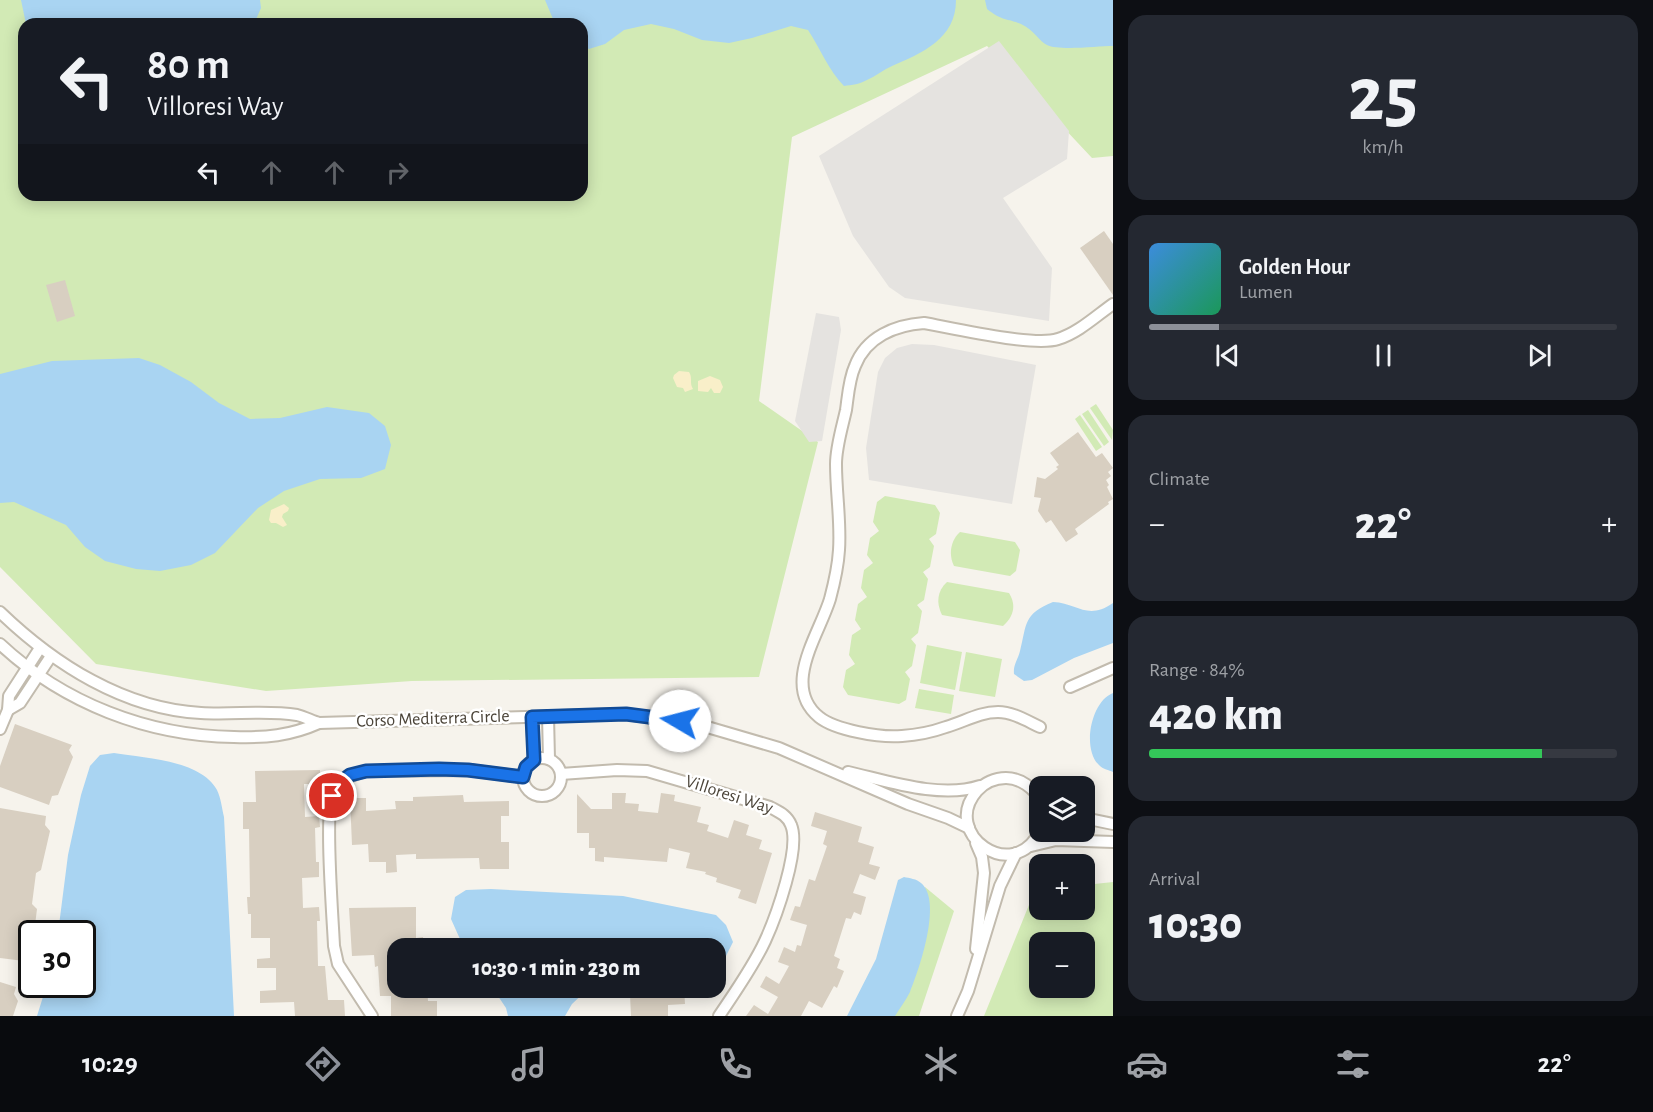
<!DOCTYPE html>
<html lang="en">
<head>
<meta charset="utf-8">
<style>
  body { margin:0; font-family:"Alegreya Sans",sans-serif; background:#242831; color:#f1f3f6; height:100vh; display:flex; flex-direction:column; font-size:22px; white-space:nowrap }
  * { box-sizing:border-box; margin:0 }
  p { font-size:20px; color:#9ea1a6 }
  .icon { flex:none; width:33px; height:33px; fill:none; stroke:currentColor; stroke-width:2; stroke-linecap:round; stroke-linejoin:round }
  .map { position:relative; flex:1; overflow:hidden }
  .drawer { display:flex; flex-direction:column; gap:15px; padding:15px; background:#0d0f14; width:540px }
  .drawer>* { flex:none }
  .banner { position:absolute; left:18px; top:18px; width:570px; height:183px; border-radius:18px; box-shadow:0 3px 15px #0003; background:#171b24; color:#f1f3f6; overflow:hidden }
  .buttons { position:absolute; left:1029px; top:776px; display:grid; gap:12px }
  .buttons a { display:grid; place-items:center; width:66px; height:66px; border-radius:12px; background:#171b24; box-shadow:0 3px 15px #0003; font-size:30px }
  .speed { position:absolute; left:18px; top:920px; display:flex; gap:12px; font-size:30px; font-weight:700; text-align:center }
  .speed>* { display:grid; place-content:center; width:78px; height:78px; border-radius:50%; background:#171b24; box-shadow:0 3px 15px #0003; line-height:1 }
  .speed .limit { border:3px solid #111; border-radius:9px; background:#fff; color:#111 }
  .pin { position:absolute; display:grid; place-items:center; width:51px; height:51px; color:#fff; margin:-26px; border:3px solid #fff; border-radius:50%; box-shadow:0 2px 6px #0007 }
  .me { position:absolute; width:66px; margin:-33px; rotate:278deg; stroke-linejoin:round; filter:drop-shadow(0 0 4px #0008) }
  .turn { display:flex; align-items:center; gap:21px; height:126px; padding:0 30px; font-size:27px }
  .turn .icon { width:78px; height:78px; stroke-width:2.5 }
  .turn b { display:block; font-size:42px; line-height:51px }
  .lanes { display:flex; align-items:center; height:57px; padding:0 30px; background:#0003; justify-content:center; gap:30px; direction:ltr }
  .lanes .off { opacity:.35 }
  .big { font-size:45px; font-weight:800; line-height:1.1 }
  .drawer .tile { flex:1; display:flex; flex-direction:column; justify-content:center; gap:9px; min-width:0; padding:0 21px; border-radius:18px; background:#242831 }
  .drawer .dial { align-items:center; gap:0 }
  .dial b { font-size:78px; line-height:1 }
  .song { display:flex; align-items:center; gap:18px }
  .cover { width:72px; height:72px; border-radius:9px; background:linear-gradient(135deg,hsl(210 70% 55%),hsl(150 70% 35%)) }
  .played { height:6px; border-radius:3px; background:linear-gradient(90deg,#8c9099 15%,#363941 15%) }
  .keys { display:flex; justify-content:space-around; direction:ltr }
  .heat { display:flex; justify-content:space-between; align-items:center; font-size:33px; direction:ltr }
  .charge { height:9px; border-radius:4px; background:linear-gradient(90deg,#34c759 84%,#363941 0) }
  .trip { position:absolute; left:387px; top:938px; width:339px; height:60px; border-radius:18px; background:#171b24; box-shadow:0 3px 15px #0003; font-weight:800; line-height:60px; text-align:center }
  .tabs { display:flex; height:96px; justify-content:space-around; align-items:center; background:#090b0e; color:#9ea1a6 }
  .tabs .icon { width:42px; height:42px }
  .tabs .active { color:#8c9099 }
  .tabs b { font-size:27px; color:#f1f3f6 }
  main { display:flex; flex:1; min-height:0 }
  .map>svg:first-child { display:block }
</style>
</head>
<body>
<main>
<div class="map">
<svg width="1113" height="1016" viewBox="0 0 1113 1016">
  <rect width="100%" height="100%" fill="#f6f3ec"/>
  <g fill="#d2eab5" fill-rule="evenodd">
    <path d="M0 0H1113V156L1092 158 987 46 792 137 759 401 818 442 759 677 412 681 266 691 96 664 0 567ZM24 24H582V195H24Z"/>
    <path d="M1096 404 1113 430 1112 440 1090 408Z"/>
    <path d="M1088 410 1109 442 1104 446 1082 414Z"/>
    <path d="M1080 415 1102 447 1096 451 1075 419Z"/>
    <path d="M885 496 935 505 940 513 936 534 929 539 934 546 930 567 923 572 928 579 924 600 917 605 922 611 918 633 911 639 916 645 912 666 905 672 910 679 906 700 899 704 848 695 843 687 846 670 855 664 849 655 852 635 861 629 855 620 858 604 867 597 861 588 864 570 873 563 867 555 870 538 879 531 873 522 877 502Z"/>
    <path d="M960 532 1015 542 1020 550 1016 571 1010 576 954 566C948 554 951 540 960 532Z"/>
    <path d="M947 582 1009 593C1017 606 1013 617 1003 626L942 615C936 603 937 591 947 582Z"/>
    <path d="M927 645 962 652 955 690 920 683Z"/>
    <path d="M966 652 1002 659 995 697 959 691Z"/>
    <path d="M919 689 954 695 951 714 915 708Z"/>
    <path d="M1113 882V1016H984L1035 890 1039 889 1040 909H1084L1085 885ZM1040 942H1084V987H1040Z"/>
    <path d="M925 887 954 911 919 1016H867Z"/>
  </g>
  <g fill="#f9efc9">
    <path d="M679 371 689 372C693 378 689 383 693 389L685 392 683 388 677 387 673 378 674 375Z"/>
    <path d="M710 376 720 380 723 387 720 393H714L711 388 708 392 698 391V381Z"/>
    <path d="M284 504 289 508 288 511 283 514 282 517 287 525 283 527 276 523H271L269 520 271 510Z"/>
  </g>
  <g fill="#e5e3e0">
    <path d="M999 41 1069 131 1067 159 1003 198 1052 268 1049 321 905 298 889 287 853 236 819 156Z"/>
    <path d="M816 313 839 317 841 330 822 441 809 442 795 421Z"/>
    <path d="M912 344 934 345 1036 365 1012 504 869 480 866 448 878 372 885 358 897 348Z"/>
  </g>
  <g fill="#a9d4f2">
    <path d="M21 0H260L261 8 254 24H26Z"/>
    <path d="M545 0H956C956 39 922 53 892 66 883 70 876 76 867 80 860 84 852 85 844 86 829 71 820 48 808 30L791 26 752 38 729 43 702 40 674 29 651 24 624 30 605 44 589 49 582 45V24H559L553 19Z"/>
    <path d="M985 0H1113V46C1098 46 1059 51 1047 45 1039 41 1034 30 1021 24 1006 18 1002 21 987 9Z"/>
    <path d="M139 358 160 365 191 382 219 403 250 419 280 418 327 407 369 413 385 426 391 445 385 469 361 478 320 479 284 491 258 508 215 553 191 565 160 571 136 569 105 561 85 547 66 525 14 502 0 503V374L52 361Z"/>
    <path d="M1053 602C1078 603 1087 621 1113 603V643L1074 658 1032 680 1024 681 1014 674C1013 664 1018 660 1020 651 1027 624 1023 614 1053 602Z"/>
    <path d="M1113 693V772C1109 770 1103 769 1100 766 1081 750 1091 701 1113 693Z"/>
    <path d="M114 753C144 758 201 760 217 790 221 798 222 809 224 817L234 1016H37L47 984H82V933H58L68 855 81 795 90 766 100 755Z"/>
    <path d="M904 877C909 878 917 879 921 883 943 901 919 970 910 992 906 1000 900 1008 895 1016H847L876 959 898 880Z"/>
    <path d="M491 889 623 896 716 915 726 925 733 942 725 958 716 960V948H464L451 919 455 897 466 890Z"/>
    <path d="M492 987H590L572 1004 565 1016H508L506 1008Z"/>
  </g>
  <g fill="#d8cfc1">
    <path d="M1104 231 1113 244V295L1080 248Z"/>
    <path d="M65 280 75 316 57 322 46 285Z"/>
    <path d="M1078 432 1096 457 1102 453 1113 468 1108 472 1111 476 1106 480 1109 485 1107 487 1113 499 1108 502 1109 504 1075 529 1078 534 1066 542 1051 520 1046 523 1038 511 1041 498 1034 497 1037 477 1045 479 1058 469 1056 467 1059 465 1050 453Z"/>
    <path d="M15 724 72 745 69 750 73 757 58 795 52 796 49 805 0 787V766Z"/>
    <path d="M320 770V784H304L305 817 319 816 320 827 315 828 316 862H319V877L302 878 303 908 319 907 320 921H317L318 966H325L328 1000H344L345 1016H295L294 1002 260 1003V991L276 990V968H257V959L270 958V938H251V914H248L247 897H250L249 829H243V802H256L255 771Z"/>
    <path d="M612 793H626L625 803 639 804 638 811 658 813 661 793 675 795 674 801 701 807 697 822 709 825 707 831 728 838 734 820 749 825 746 835 762 840 759 849 772 853 756 904 738 898 741 890 716 882 717 878 705 874 706 872 686 868 690 853 669 848 667 862 604 857V862L595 861V848H589V833H577V794L591 809H612Z"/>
    <path d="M463 795 464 802 509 801V816H501V842H509V869H480L479 858 416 859V854L396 855 397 872 386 873V862H369L368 844 352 845 350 798H366V811L396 809 395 801H413V797Z"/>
    <path d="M0 808 46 816 45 825 50 831 41 870 36 873 32 904 37 909 34 933H32V949L25 953 24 961 0 958Z"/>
    <path d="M815 812 862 827 858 842 874 847 869 864 880 867 875 880 860 874 853 893 866 897 861 915 854 912 851 919 846 918 834 956 840 959 837 968 844 971 837 988 834 986 822 1008 809 1001 801 1016H746L754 1005 768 1014 778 997 760 987 766 976 779 984 789 966 778 962 784 947 795 952 797 945 801 946 807 925 790 920 795 906 800 907 809 879 815 881 827 846 823 844 827 831 811 826Z"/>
    <path d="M416 907V938L423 937 424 948H398V987H427L428 1001H437V1016H391V996H380L378 966 375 967 374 955 352 956 349 908Z"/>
    <path d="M0 982 16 987 14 994 18 1001 13 1016H0Z"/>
    <path d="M654 987H684L685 1004 668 1005V1016H631L630 995 644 994 643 989Z"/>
  </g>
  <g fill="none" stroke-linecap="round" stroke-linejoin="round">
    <defs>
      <g id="street">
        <path d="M0 612C54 664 124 709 201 713 233 715 266 710 297 715 305 717 312 721 319 723 290 736 265 738 234 737 148 736 63 703 0 644"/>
        <path d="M1070 687 1113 668"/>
        <path d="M8 710 20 703 51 656"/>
        <path d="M548 716 549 759"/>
        <path d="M532 717 534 760"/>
        <path d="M319 723 626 714 697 724 779 748 908 804 948 818 969 828"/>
        <path d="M1040 727C1027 721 1013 712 998 712 979 712 964 722 946 727 932 732 917 735 902 736 880 738 835 730 819 717 781 686 819 635 830 599 834 584 838 567 839 550 841 522 836 493 836 464 836 447 842 428 846 410 848 396 849 379 855 366 866 337 895 325 924 323 952 328 1034 347 1058 339 1078 333 1096 316 1113 304"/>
        <path d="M0 729 8 710 9 696 40 648"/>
        <circle cx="542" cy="777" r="19"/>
        <path d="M848 772C888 781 940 799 980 786"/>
        <path d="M561 774 617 770 647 771 770 807C779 812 787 815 791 825 801 848 776 917 765 941 753 967 735 992 719 1016"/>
        <path d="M1040 800C1034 788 1020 778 1006 778 995 778 984 783 977 791 940 833 1013 886 1040 831"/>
        <path d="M1084 818 1113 824"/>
        <path d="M976 843 982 857 984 873 976 949"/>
        <path d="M1031 846 1056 840 1113 842"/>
        <path d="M372 1016 338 964 334 946C333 921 324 809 333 793 341 779 351 775 366 771L468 770 523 777"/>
        <path d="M957 1016 968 991 1000 886 1016 853"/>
      </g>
    </defs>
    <use href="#street" stroke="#c2bbae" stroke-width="14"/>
    <use href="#street" stroke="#fff" stroke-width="10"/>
  </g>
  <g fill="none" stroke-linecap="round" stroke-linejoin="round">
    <defs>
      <path id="route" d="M332 796 341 782 350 775 366 771 439 769 468 770 523 777 526 767 534 760 532 717 626 714 680 721"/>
    </defs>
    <use href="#route" stroke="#114b97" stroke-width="15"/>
    <use href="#route" stroke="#1a73e8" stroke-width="10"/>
  </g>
  <g text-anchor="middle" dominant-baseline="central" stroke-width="5" stroke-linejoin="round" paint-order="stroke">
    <g font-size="18" fill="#4b4439" stroke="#fff">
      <text transform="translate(433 719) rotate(-2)">Corso Mediterra Circle</text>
      <text transform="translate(729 795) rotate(18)">Villoresi Way</text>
    </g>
  </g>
</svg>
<div class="buttons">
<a><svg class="icon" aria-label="layers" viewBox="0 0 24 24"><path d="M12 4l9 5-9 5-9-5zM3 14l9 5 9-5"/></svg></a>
<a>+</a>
<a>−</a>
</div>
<div class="speed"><div class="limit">30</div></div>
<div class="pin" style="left:332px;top:796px;background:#d93025"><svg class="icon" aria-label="arrive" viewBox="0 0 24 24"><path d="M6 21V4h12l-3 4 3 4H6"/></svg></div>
<svg class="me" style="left:680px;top:721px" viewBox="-20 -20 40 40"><circle r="19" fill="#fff"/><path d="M0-13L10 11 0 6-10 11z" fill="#1a73e8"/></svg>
<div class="trip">10:30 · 1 min · 230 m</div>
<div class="banner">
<div class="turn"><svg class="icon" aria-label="left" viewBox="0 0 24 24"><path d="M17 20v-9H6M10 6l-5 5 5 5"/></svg><div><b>80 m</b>Villoresi Way</div></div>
<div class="lanes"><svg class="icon" aria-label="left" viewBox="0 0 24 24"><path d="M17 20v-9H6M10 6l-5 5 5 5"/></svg><svg class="icon off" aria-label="ahead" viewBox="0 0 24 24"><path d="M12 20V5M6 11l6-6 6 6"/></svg><svg class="icon off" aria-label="ahead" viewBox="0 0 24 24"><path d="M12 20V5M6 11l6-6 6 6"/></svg><svg class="icon off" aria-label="right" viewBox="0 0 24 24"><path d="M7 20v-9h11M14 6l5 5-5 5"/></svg></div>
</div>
</div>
<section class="drawer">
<div class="tile dial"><b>25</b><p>km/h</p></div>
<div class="tile">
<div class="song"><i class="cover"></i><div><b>Golden Hour</b><p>Lumen</p></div></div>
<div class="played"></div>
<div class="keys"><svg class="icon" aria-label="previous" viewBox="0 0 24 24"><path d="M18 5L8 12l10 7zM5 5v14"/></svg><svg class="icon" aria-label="pause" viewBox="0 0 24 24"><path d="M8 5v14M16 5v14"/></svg><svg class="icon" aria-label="next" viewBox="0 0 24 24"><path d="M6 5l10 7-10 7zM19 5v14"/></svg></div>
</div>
<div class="tile"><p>Climate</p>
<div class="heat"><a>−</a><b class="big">22°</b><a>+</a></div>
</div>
<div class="tile"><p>Range · 84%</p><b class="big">420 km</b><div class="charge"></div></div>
<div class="tile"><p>Arrival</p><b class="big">10:30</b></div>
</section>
</main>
<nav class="tabs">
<b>10:29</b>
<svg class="icon active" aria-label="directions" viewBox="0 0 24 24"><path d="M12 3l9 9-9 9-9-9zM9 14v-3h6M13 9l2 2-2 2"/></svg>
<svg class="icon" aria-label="music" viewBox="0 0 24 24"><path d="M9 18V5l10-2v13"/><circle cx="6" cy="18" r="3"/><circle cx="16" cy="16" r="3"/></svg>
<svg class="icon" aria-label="phone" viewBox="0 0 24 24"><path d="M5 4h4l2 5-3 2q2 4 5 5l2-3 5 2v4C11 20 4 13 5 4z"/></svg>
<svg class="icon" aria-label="climate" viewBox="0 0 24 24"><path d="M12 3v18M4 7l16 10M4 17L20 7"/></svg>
<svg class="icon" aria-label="car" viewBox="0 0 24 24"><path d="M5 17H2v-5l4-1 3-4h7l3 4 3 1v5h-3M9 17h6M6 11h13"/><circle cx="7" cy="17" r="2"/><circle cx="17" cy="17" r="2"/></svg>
<svg class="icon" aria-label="filters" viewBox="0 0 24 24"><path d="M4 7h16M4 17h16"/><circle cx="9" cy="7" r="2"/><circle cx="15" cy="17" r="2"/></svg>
<b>22°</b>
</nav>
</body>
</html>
